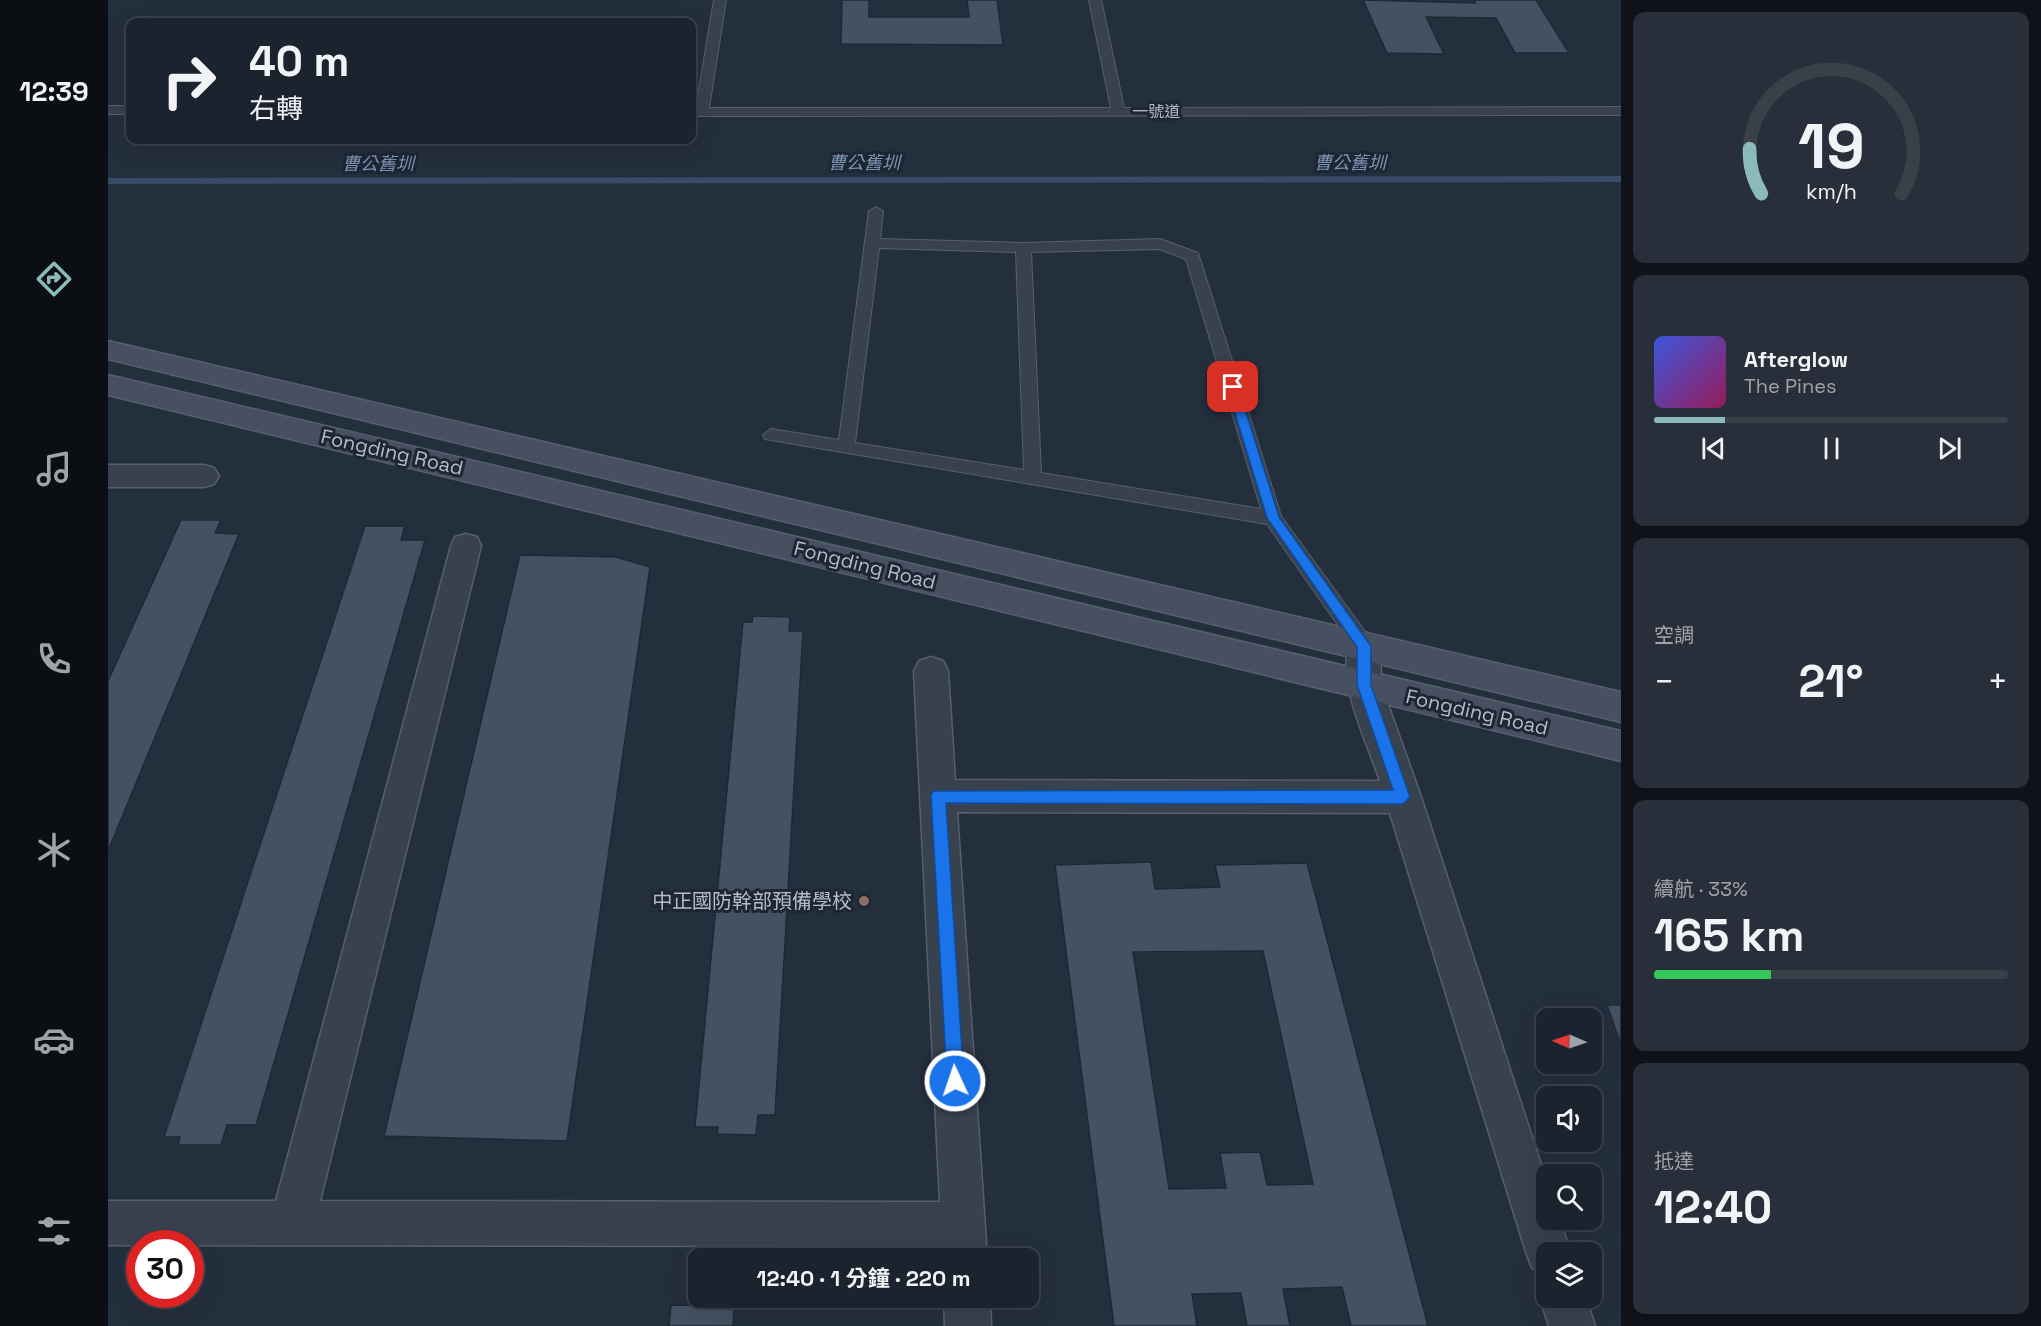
<!DOCTYPE html>
<html lang="zh-TW">
<head>
<meta charset="utf-8">
<style>
  body { margin:0; font-family:"Space Grotesk","Noto Sans TC",sans-serif; background:#282f3a; color:#f1f3f6; height:100vh; display:flex; flex-direction:column; font-size:22px; white-space:nowrap }
  * { box-sizing:border-box; margin:0 }
  p { font-size:20px; color:#a0a4aa }
  .icon { flex:none; width:33px; height:33px; fill:none; stroke:currentColor; stroke-width:2; stroke-linecap:round; stroke-linejoin:round }
  .map { position:relative; flex:1; overflow:hidden }
  .sheet { display:flex; flex-direction:column; gap:12px; padding:12px; background:#0f1319; width:420px }
  .sheet>* { flex:none }
  .top-card { position:absolute; left:18px; top:18px; width:570px; height:126px; border-radius:12px; box-shadow:0 6px 24px #0002,0 0 0 2px #39404a; background:#1b232e; color:#f1f3f6; overflow:hidden }
  .needle { width:39px; rotate:272deg }
  .tools { position:absolute; left:1428px; top:1008px; display:grid; gap:12px }
  .tools a { display:grid; place-items:center; width:66px; height:66px; border-radius:12px; background:#1b232e; box-shadow:0 6px 24px #0002,0 0 0 2px #39404a; font-size:30px }
  .speed { position:absolute; left:18px; top:1230px; display:flex; gap:12px; font-size:30px; font-weight:700; text-align:center }
  .speed>* { display:grid; place-content:center; width:78px; height:78px; border-radius:50%; background:#1b232e; box-shadow:0 6px 24px #0002,0 0 0 2px #39404a; line-height:1 }
  .speed .limit { border:9px solid #d22; background:#fff; color:#111 }
  .pin { position:absolute; display:grid; place-items:center; width:51px; height:51px; color:#fff; margin:-26px; border-radius:12px; box-shadow:0 3px 9px #0006 }
  .me { position:absolute; width:66px; margin:-33px; rotate:357deg; stroke-linejoin:round; filter:drop-shadow(0 0 4px #0008) }
  .turn { display:flex; align-items:center; gap:21px; height:126px; padding:0 24px; font-size:27px }
  .turn .icon { width:78px; height:78px; stroke-width:2.5 }
  .turn b { display:block; font-size:42px; line-height:51px }
  .big { font-size:45px; font-weight:700; line-height:1.1 }
  .sheet .widget { flex:1; display:flex; flex-direction:column; justify-content:center; gap:9px; min-width:0; padding:0 21px; border-radius:12px; background:#282f3a }
  .sheet .dial { align-items:center; gap:0 }
  .dial svg { height:156px; overflow:visible; fill:none; stroke:#39404a; stroke-width:7; stroke-linecap:round; text-anchor:middle }
  .dial text { fill:#f1f3f6; stroke:none }
  .song { display:flex; align-items:center; gap:18px }
  .cover { width:72px; height:72px; border-radius:9px; background:linear-gradient(135deg,hsl(230 70% 55%),hsl(330 70% 35%)) }
  .played { height:6px; border-radius:3px; background:linear-gradient(90deg,#8bbbb9 20%,#39404a 20%) }
  .keys { display:flex; justify-content:space-around; direction:ltr }
  .heat { display:flex; justify-content:space-between; align-items:center; font-size:33px; direction:ltr }
  .charge { height:9px; border-radius:4px; background:linear-gradient(90deg,#34c759 33%,#39404a 0) }
  .trip { position:absolute; left:580px; top:1248px; width:351px; height:60px; border-radius:12px; background:#1b232e; box-shadow:0 6px 24px #0002,0 0 0 2px #39404a; font-weight:700; line-height:60px; text-align:center }
  main { display:flex; flex:1; min-height:0 }
  .dock { display:flex; flex-direction:column; width:108px; justify-content:space-around; align-items:center; background:#0b0e12; color:#a0a4aa }
  .dock .icon { width:42px; height:42px }
  .dock .selected { color:#8bbbb9 }
  .dock b { font-size:27px; color:#f1f3f6 }
  .map>svg:first-child { display:block }
</style>
</head>
<body>
<main>
<nav class="dock">
<b>12:39</b>
<svg class="icon selected" aria-label="directions" viewBox="0 0 24 24"><path d="M12 3l9 9-9 9-9-9zM9 14v-3h6M13 9l2 2-2 2"/></svg>
<svg class="icon" aria-label="music" viewBox="0 0 24 24"><path d="M9 18V5l10-2v13"/><circle cx="6" cy="18" r="3"/><circle cx="16" cy="16" r="3"/></svg>
<svg class="icon" aria-label="phone" viewBox="0 0 24 24"><path d="M5 4h4l2 5-3 2q2 4 5 5l2-3 5 2v4C11 20 4 13 5 4z"/></svg>
<svg class="icon" aria-label="climate" viewBox="0 0 24 24"><path d="M12 3v18M4 7l16 10M4 17L20 7"/></svg>
<svg class="icon" aria-label="car" viewBox="0 0 24 24"><path d="M5 17H2v-5l4-1 3-4h7l3 4 3 1v5h-3M9 17h6M6 11h13"/><circle cx="7" cy="17" r="2"/><circle cx="17" cy="17" r="2"/></svg>
<svg class="icon" aria-label="filters" viewBox="0 0 24 24"><path d="M4 7h16M4 17h16"/><circle cx="9" cy="7" r="2"/><circle cx="15" cy="17" r="2"/></svg>
</nav>
<div class="map">
<svg width="1513" height="1326" viewBox="0 0 1513 1326">
  <rect width="100%" height="100%" fill="#242f3e"/>
  <g fill="none" stroke-linecap="round" stroke-linejoin="round">
    <path fill="#394c67" fill-rule="evenodd" d="M1513 176V182L0 184V178Z"/>
  </g>
  <g fill="#455162" stroke="#1f2835" stroke-width="1.5" fill-rule="evenodd">
    <path d="M734 0H761V17H861L859 0H889L895 45 733 44Z"/>
    <path d="M1255 0 1367 3 1366 0H1428L1461 53H1407L1388 18 1318 17 1336 54 1279 53Z"/>
    <path d="M73 520H113L107 533 131 534 0 851V681Z"/>
    <path d="M257 526H297L293 540H317L148 1125H119L113 1145H70L72 1137H56Z"/>
    <path d="M412 555 508 557 542 567 459 1141 276 1136Z"/>
    <path d="M645 616 682 617 681 631H695L667 1115H650L648 1135 609 1134 610 1127H587L635 622H644Z"/>
    <path d="M1043 862 1047 889 1112 887 1107 865 1199 863 1320 1326H1243L1234 1287 1175 1289 1182 1326H1139L1133 1293 1084 1294 1089 1326H1006L947 865ZM1155 951 1205 1184 1159 1185 1152 1152 1112 1153 1118 1188 1061 1189 1025 952Z"/>
    <path d="M1499 1005H1513V1045Z"/>
    <path d="M563 1305 626 1306 625 1326H561Z"/>
  </g>
  <g fill="none" stroke-linecap="round" stroke-linejoin="round">
    <defs>
      <g id="service">
        <path d="M606 0H618L601 108H1003L981 0H993L1016 108 1513 107V115L584 116V108H588Z"/>
        <rect x="0" y="106" width="22" height="8"/>
        <path d="M768 207 775 211 772 239 915 243 1052 239 1090 253 1173 516 1263 640 1266 646 1263 652 1256 654 1249 652 1159 524 657 439 655 435 663 429 731 440 761 211ZM771 248 908 252 916 470 747 443ZM1051 249 1078 259 1153 509 933 473 923 252Z"/>
      </g>
      <g id="minor">
        <path d="M0 465H96L106 468 111 476 106 484 96 487H0Z"/>
        <path d="M358 534 369 537 373 546 212 1201 832 1202 806 671 811 661 823 657 835 661 840 671 847 780 1272 781C1259 741 1225 676 1244 636L1256 632 1268 636 1272 646 1273 685 1313 797 1438 1180V1220H1452L1462 1252H1438V1274L1424 1268 1418 1252 1282 813 849 812 879 1258H835L834 1246 0 1245V1201H168L343 546 347 537Z"/>
        <path d="M1438 1283V1298H1478L1487 1326H1441L1432 1298Z"/>
        <path d="M836 1298H882L883 1326H837Z"/>
      </g>
      <g id="secondary">
        <path d="M0 341 1513 692V722L0 359Z"/>
        <path d="M0 375 1513 731V761L0 395Z"/>
      </g>
    </defs>
    <use href="#service" stroke="#565f6c" stroke-width="2"/>
    <use href="#minor" stroke="#565f6c" stroke-width="3"/>
    <use href="#secondary" stroke="#565f6c" stroke-width="3"/>
    <use href="#service" fill="#38414e" fill-rule="evenodd"/>
    <use href="#minor" fill="#38414e" fill-rule="evenodd"/>
    <use href="#secondary" fill="#465061" fill-rule="evenodd"/>
  </g>
  <path fill="#1a73e8" stroke="#114b97" stroke-width="1.5" d="M1125 383 1130 387 1171 517 1263 646V685L1302 797 1295 804 838 803 856 1081 853 1087 847 1090 841 1087 839 1081 823 796 825 791 1285 790 1249 685V647L1159 518 1119 387Z"/>
  <circle fill="#8d6e63" stroke="#1d2633" stroke-width="2" cx="756" cy="901" r="6"/>
  <g text-anchor="middle" dominant-baseline="central" stroke-width="6" stroke-linejoin="round" paint-order="stroke">
    <g font-size="16" fill="#b4bcc9" stroke="#1d2633">
      <text x="1048" y="111">一號道</text>
    </g>
    <g font-size="18" font-style="italic" fill="#7c92b1" stroke="#1d2633">
      <text x="756" y="162">曹公舊圳</text>
      <text x="1242" y="162">曹公舊圳</text>
      <text x="270" y="163">曹公舊圳</text>
    </g>
    <g font-size="20" fill="#b4bcc9" stroke="#1d2633">
      <text transform="translate(284 452) rotate(13)">Fongding Road</text>
      <text transform="translate(757 565) rotate(14)">Fongding Road</text>
      <text transform="translate(1369 712) rotate(13)">Fongding Road</text>
    </g>
    <g font-size="20" fill="#b4bcc9" stroke="#1d2633" text-anchor="end">
      <text x="744" y="901">中正國防幹部預備學校</text>
    </g>
  </g>
</svg>
<div class="tools">
<a><svg class="needle" viewBox="-14 -14 28 28"><path d="M0-13l5 13h-10z" fill="#e53935"/><path d="M0 13l5-13h-10z" fill="#a0a4aa"/></svg></a>
<a><svg class="icon" aria-label="sound" viewBox="0 0 24 24"><path d="M4 9h4l5-4v14l-5-4H4zM17 9q2 3 0 6"/></svg></a>
<a><svg class="icon" aria-label="search" viewBox="0 0 24 24"><circle cx="10" cy="10" r="6"/><path d="M15 15l6 6"/></svg></a>
<a><svg class="icon" aria-label="layers" viewBox="0 0 24 24"><path d="M12 4l9 5-9 5-9-5zM3 14l9 5 9-5"/></svg></a>
</div>
<div class="speed"><div class="limit">30</div></div>
<div class="pin" style="left:1125px;top:387px;background:#d93025"><svg class="icon" aria-label="arrive" viewBox="0 0 24 24"><path d="M6 21V4h12l-3 4 3 4H6"/></svg></div>
<svg class="me" style="left:847px;top:1081px" viewBox="-20 -20 40 40"><circle r="17" fill="#1a73e8" stroke="#fff" stroke-width="3"/><path d="M0-11L8 9 0 5-8 9z" fill="#fff"/></svg>
<div class="trip">12:40 · 1 分鐘 · 220 m</div>
<div class="top-card">
<div class="turn"><svg class="icon" aria-label="right" viewBox="0 0 24 24"><path d="M7 20v-9h11M14 6l5 5-5 5"/></svg><div><b>40 m</b>右轉</div></div>
</div>
</div>
<section class="sheet">
<div class="widget dial"><svg viewBox="0 0 100 80">
<path d="M14 69A42 42 0 1 1 86 69"/>
<path d="M14 69A42 42 0 0 1 8 46" stroke="#8bbbb9"/>
<text x="50" y="56" font-size="32" font-weight="700">19</text>
<text x="50" y="72" font-size="11">km/h</text>
</svg></div>
<div class="widget">
<div class="song"><i class="cover"></i><div><b>Afterglow</b><p>The Pines</p></div></div>
<div class="played"></div>
<div class="keys"><svg class="icon" aria-label="previous" viewBox="0 0 24 24"><path d="M18 5L8 12l10 7zM5 5v14"/></svg><svg class="icon" aria-label="pause" viewBox="0 0 24 24"><path d="M8 5v14M16 5v14"/></svg><svg class="icon" aria-label="next" viewBox="0 0 24 24"><path d="M6 5l10 7-10 7zM19 5v14"/></svg></div>
</div>
<div class="widget"><p>空調</p>
<div class="heat"><a>−</a><b class="big">21°</b><a>+</a></div>
</div>
<div class="widget"><p>續航 · 33%</p><b class="big">165 km</b><div class="charge"></div></div>
<div class="widget"><p>抵達</p><b class="big">12:40</b></div>
</section>
</main>
</body>
</html>
